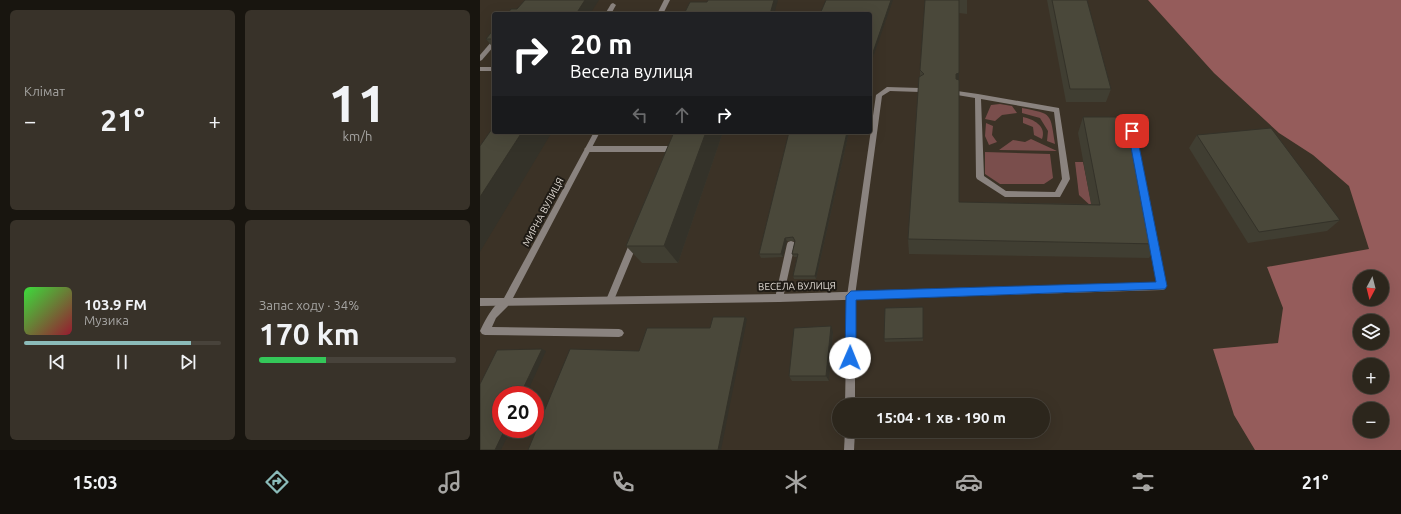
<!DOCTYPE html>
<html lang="uk">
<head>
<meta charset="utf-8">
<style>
  body { margin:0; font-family:Ubuntu,sans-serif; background:#383229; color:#f1f3f6; height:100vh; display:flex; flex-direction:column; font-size:15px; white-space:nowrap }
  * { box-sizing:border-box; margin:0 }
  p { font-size:13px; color:#a6a5a3 }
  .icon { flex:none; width:22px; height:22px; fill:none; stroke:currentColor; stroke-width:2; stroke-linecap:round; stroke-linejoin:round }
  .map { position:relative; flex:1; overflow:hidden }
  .side { display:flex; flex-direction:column; gap:10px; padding:10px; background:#18150f; width:480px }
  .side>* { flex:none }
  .guide { position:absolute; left:12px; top:12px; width:380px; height:122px; border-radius:4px; box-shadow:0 4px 16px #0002,0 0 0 1px #48433b; background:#202124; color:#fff; overflow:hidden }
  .needle { width:26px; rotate:187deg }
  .buttons { position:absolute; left:873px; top:270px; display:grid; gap:8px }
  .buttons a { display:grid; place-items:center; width:36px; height:36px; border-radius:50%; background:#2c261c; box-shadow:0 4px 16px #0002,0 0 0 1px #48433b; font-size:20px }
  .speed { position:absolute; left:12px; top:386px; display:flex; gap:8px; font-size:20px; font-weight:700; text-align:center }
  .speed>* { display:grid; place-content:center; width:52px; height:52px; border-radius:50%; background:#2c261c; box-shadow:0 4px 16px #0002,0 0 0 1px #48433b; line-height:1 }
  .speed .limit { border:6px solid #d22; background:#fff; color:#111 }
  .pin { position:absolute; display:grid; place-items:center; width:34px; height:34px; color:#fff; margin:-17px; border-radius:8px; box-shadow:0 2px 6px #0006 }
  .me { position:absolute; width:44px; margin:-22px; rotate:1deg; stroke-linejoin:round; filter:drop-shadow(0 0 3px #0008) }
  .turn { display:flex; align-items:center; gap:14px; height:84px; padding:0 12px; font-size:18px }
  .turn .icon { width:52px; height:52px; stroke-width:2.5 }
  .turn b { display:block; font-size:28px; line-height:34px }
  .lanes { display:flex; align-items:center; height:38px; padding:0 12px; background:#0003; justify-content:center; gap:20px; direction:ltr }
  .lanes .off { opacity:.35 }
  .big { font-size:30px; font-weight:700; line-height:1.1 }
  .side .widget { flex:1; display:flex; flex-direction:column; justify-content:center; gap:6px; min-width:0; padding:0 14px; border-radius:6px; background:#383229 }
  .side .dial { align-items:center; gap:0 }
  .dial b { font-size:52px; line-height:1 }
  .song { display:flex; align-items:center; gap:12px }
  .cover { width:48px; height:48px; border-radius:6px; background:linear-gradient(135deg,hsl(120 70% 55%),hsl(350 70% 35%)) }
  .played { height:4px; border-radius:2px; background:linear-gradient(90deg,#8bbbb9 85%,#48433b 85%) }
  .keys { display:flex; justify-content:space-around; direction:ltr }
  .heat { display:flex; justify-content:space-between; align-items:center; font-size:22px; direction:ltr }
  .charge { height:6px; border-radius:3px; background:linear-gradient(90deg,#34c759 34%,#48433b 0) }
  .side .tiles { flex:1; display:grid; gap:10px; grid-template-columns:repeat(2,1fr) }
  .trip { position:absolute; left:352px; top:398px; width:218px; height:40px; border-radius:20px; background:#2c261c; box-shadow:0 4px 16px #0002,0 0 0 1px #48433b; font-weight:700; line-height:40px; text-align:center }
  .tab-bar { display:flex; height:64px; justify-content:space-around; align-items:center; background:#120f0b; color:#a6a5a3 }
  .tab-bar .icon { width:28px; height:28px }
  .tab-bar .active { color:#8bbbb9 }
  .tab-bar b { font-size:18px; color:#f1f3f6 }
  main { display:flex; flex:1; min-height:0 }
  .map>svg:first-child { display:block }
</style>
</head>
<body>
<main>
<section class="side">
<div class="tiles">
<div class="widget"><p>Клімат</p>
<div class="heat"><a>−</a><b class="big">21°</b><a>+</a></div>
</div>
<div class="widget dial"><b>11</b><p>km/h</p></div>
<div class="widget">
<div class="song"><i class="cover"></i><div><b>103.9 FM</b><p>Музика</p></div></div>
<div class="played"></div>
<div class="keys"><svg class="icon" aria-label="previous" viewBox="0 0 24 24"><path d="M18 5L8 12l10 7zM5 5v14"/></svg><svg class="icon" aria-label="pause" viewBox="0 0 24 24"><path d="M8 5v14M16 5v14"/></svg><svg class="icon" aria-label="next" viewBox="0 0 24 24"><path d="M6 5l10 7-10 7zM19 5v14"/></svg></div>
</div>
<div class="widget"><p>Запас ходу · 34%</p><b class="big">170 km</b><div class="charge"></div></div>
</div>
</section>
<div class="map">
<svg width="921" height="450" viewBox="0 0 921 450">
  <rect width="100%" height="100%" fill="#3b3226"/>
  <g fill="#7a4e4c">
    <path d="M520 104 532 106 537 113 522 115 515 121 505 119 511 105Z"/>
    <path d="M542 108C573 114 570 113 575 144L567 141 568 131 560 118 542 113Z"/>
    <path d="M543 117C553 119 567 126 562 139L554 135 553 127 543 123Z"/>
    <path d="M506 123 513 126 512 135 517 142 509 145 505 136Z"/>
    <path d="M551 139 577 151 519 150 533 140 545 142Z"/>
    <path d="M505 152 570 154 573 178 564 184H520L505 174Z"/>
    <path d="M595 162H603L612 207 599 195Z"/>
  </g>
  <path fill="#955c5b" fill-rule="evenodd" d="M668 0H921V450H775L754 415 733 349 798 343 803 308 787 267 889 249 869 186 833 155 799 133 734 73ZM880 277H902V299H880ZM880 321H902V343H880ZM880 365H902V387H880ZM880 409H902V431H880Z"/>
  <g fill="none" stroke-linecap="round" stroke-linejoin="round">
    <g fill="#8a837f" fill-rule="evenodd">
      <path d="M133 3 136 5 131 14H125L131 4Z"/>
      <path d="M14 40V46L2 60 0 61V55L12 41Z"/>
      <rect x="0" y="67" width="14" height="4"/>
      <path d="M407 87 440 88 443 90 440 92 410 91 402 96 375 296V405H365L367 296 396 95Z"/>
      <path d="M477 91 498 94 579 108 590 179 580 197H525L497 179 496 177 495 98 477 95ZM501 99 574 112 582 179 575 192 526 191 504 176Z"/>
      <path d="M647 114H649L652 116 669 197 665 200 661 197 646 116Z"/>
      <path d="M108 146H191L195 149 193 155H187V152H108L104 149Z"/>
      <path d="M673 237 676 238 677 240 686 286 685 289 682 290 679 289 678 286 669 240 670 238Z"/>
      <path d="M154 239 157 240 158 242 134 300 133 303 130 304 127 303 126 300 150 242 151 240Z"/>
      <path d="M311 241 314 242 315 244 303 298 302 301 299 302 296 301 295 298 307 244 308 242Z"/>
      <path d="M27 297 30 298 31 301 30 304 16 318 12 327 139 329 142 330 144 333 142 336 139 337 5 335 2 334 0 331C6 319 14 302 27 297Z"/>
      <path d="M365 431H375L374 450H364Z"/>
    </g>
    <g fill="#8a837f" fill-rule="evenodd">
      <path d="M184 0H190L183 14H177Z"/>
      <path d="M114 132H120L33 298 299 294 682 282 685 283 686 286 685 289 682 290 299 302 0 306V298H24Z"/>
    </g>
  </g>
  <g fill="#403e32">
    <path d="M445 0H487V14L479 13V202L611 204 598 133 603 117 678 244 669 258 429 254 428 239 440 76V70Z"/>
    <path d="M567 0H607L631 89 626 102H586Z"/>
    <path d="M14 29V49L6 39Z"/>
    <path d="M194 132H243L198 263H162L146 246Z"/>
    <path d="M309 132H369L336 279H314L313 276 317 257H314L312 254 315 241H307L303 257 281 258 279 254Z"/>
    <path d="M717 135 860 220 847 231 768 243 709 148Z"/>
    <path d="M443 307V341L405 342 404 339Z"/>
    <path d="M353 332 349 381H312L309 376Z"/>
  </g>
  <g fill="#343229">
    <path d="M105 0H119L110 14H96Z"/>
    <path d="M294 0H298L294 14H290Z"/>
    <path d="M411 0H413L390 66V61Z"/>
    <path d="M479 73V90L476 91V74Z"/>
    <path d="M42 132H72L0 252V197Z"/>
    <path d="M226 132H243L198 263 184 246Z"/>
    <path d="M367 132H369L336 279 335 276Z"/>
    <path d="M305 238 307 241 303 257 301 254Z"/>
    <path d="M265 317 267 319 241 450H238Z"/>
    <path d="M351 326 353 332 349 381 346 376Z"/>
    <path d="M62 349 66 351 46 395H40Z"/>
    <path d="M25 429H31L21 450H15Z"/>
  </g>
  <g fill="#4a483a" stroke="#343229">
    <path d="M45 0H105L96 14H27L31 9H37Z"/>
    <path d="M228 0H294L290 14H204L210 2H227Z"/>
    <path d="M346 0H411L390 61V14H340Z"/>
    <path d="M445 0H479V73L476 74V79L479 80V202L620 205 603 117H644L678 244 428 239 439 77 444 74 440 70Z"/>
    <path d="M572 0H607L631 89H590Z"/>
    <path d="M14 29V39H6Z"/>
    <path d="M14 126V132H42L0 197V146Z"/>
    <path d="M791 128 860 220 779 232 717 135Z"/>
    <path d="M194 132H226L184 246H146Z"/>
    <path d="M309 132H367L335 276H313L318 254H312L315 241 313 237 305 238 301 254H279Z"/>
    <path d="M443 307V338L404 339 405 308Z"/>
    <path d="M233 317H265L238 450H48L90 349 159 351 167 328H230Z"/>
    <path d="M351 326 346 376H309L314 328Z"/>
    <path d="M62 349 40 395H21V429H25L15 450H0V384L17 350Z"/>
  </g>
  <path fill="#1a73e8" stroke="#114b97" d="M652 128 656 131 687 286 685 289 376 300V358L374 362 370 363 366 362 365 358 366 296 371 291 676 282 648 131Z"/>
  <g text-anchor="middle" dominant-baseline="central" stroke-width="4" stroke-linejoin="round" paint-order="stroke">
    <g font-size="10" fill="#ddd7d0" stroke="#1f1b15">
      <text transform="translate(63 212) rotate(-62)">МИРНА ВУЛИЦЯ</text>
      <text transform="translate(317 286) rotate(-1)">ВЕСЕЛА ВУЛИЦЯ</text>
    </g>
  </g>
</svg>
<div class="buttons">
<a><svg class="needle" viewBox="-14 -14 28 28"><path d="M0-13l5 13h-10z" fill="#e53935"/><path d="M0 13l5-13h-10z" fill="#a6a5a3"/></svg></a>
<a><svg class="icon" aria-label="layers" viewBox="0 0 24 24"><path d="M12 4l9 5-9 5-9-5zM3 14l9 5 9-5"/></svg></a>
<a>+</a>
<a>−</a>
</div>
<div class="speed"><div class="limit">20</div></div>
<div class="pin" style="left:652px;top:131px;background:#d93025"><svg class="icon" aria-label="arrive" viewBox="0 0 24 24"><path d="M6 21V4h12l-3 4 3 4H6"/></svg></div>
<svg class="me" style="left:370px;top:358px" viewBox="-20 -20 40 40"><circle r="19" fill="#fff"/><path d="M0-13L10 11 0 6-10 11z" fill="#1a73e8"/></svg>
<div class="trip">15:04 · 1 хв · 190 m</div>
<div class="guide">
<div class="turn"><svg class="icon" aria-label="right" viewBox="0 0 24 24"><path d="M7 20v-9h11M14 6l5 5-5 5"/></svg><div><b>20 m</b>Весела вулиця</div></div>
<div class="lanes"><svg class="icon off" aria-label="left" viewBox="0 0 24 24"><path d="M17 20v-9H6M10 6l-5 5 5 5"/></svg><svg class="icon off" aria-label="ahead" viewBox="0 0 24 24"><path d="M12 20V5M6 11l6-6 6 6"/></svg><svg class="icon" aria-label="right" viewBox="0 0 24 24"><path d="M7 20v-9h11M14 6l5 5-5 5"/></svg></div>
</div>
</div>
</main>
<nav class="tab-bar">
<b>15:03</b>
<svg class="icon active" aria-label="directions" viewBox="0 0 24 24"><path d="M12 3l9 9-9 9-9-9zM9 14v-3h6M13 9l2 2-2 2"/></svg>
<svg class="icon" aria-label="music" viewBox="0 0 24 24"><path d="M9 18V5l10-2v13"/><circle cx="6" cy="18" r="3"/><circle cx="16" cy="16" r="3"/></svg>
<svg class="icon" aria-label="phone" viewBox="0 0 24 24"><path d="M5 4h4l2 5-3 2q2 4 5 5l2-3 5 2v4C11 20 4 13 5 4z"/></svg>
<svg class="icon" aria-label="climate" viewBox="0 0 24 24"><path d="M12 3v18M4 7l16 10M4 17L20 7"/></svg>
<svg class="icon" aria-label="car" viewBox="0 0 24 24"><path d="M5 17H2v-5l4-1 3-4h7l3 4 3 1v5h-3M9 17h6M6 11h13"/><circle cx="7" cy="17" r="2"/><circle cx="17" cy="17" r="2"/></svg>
<svg class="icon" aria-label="filters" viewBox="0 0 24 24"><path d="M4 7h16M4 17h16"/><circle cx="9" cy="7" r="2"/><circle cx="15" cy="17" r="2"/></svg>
<b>21°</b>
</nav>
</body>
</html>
